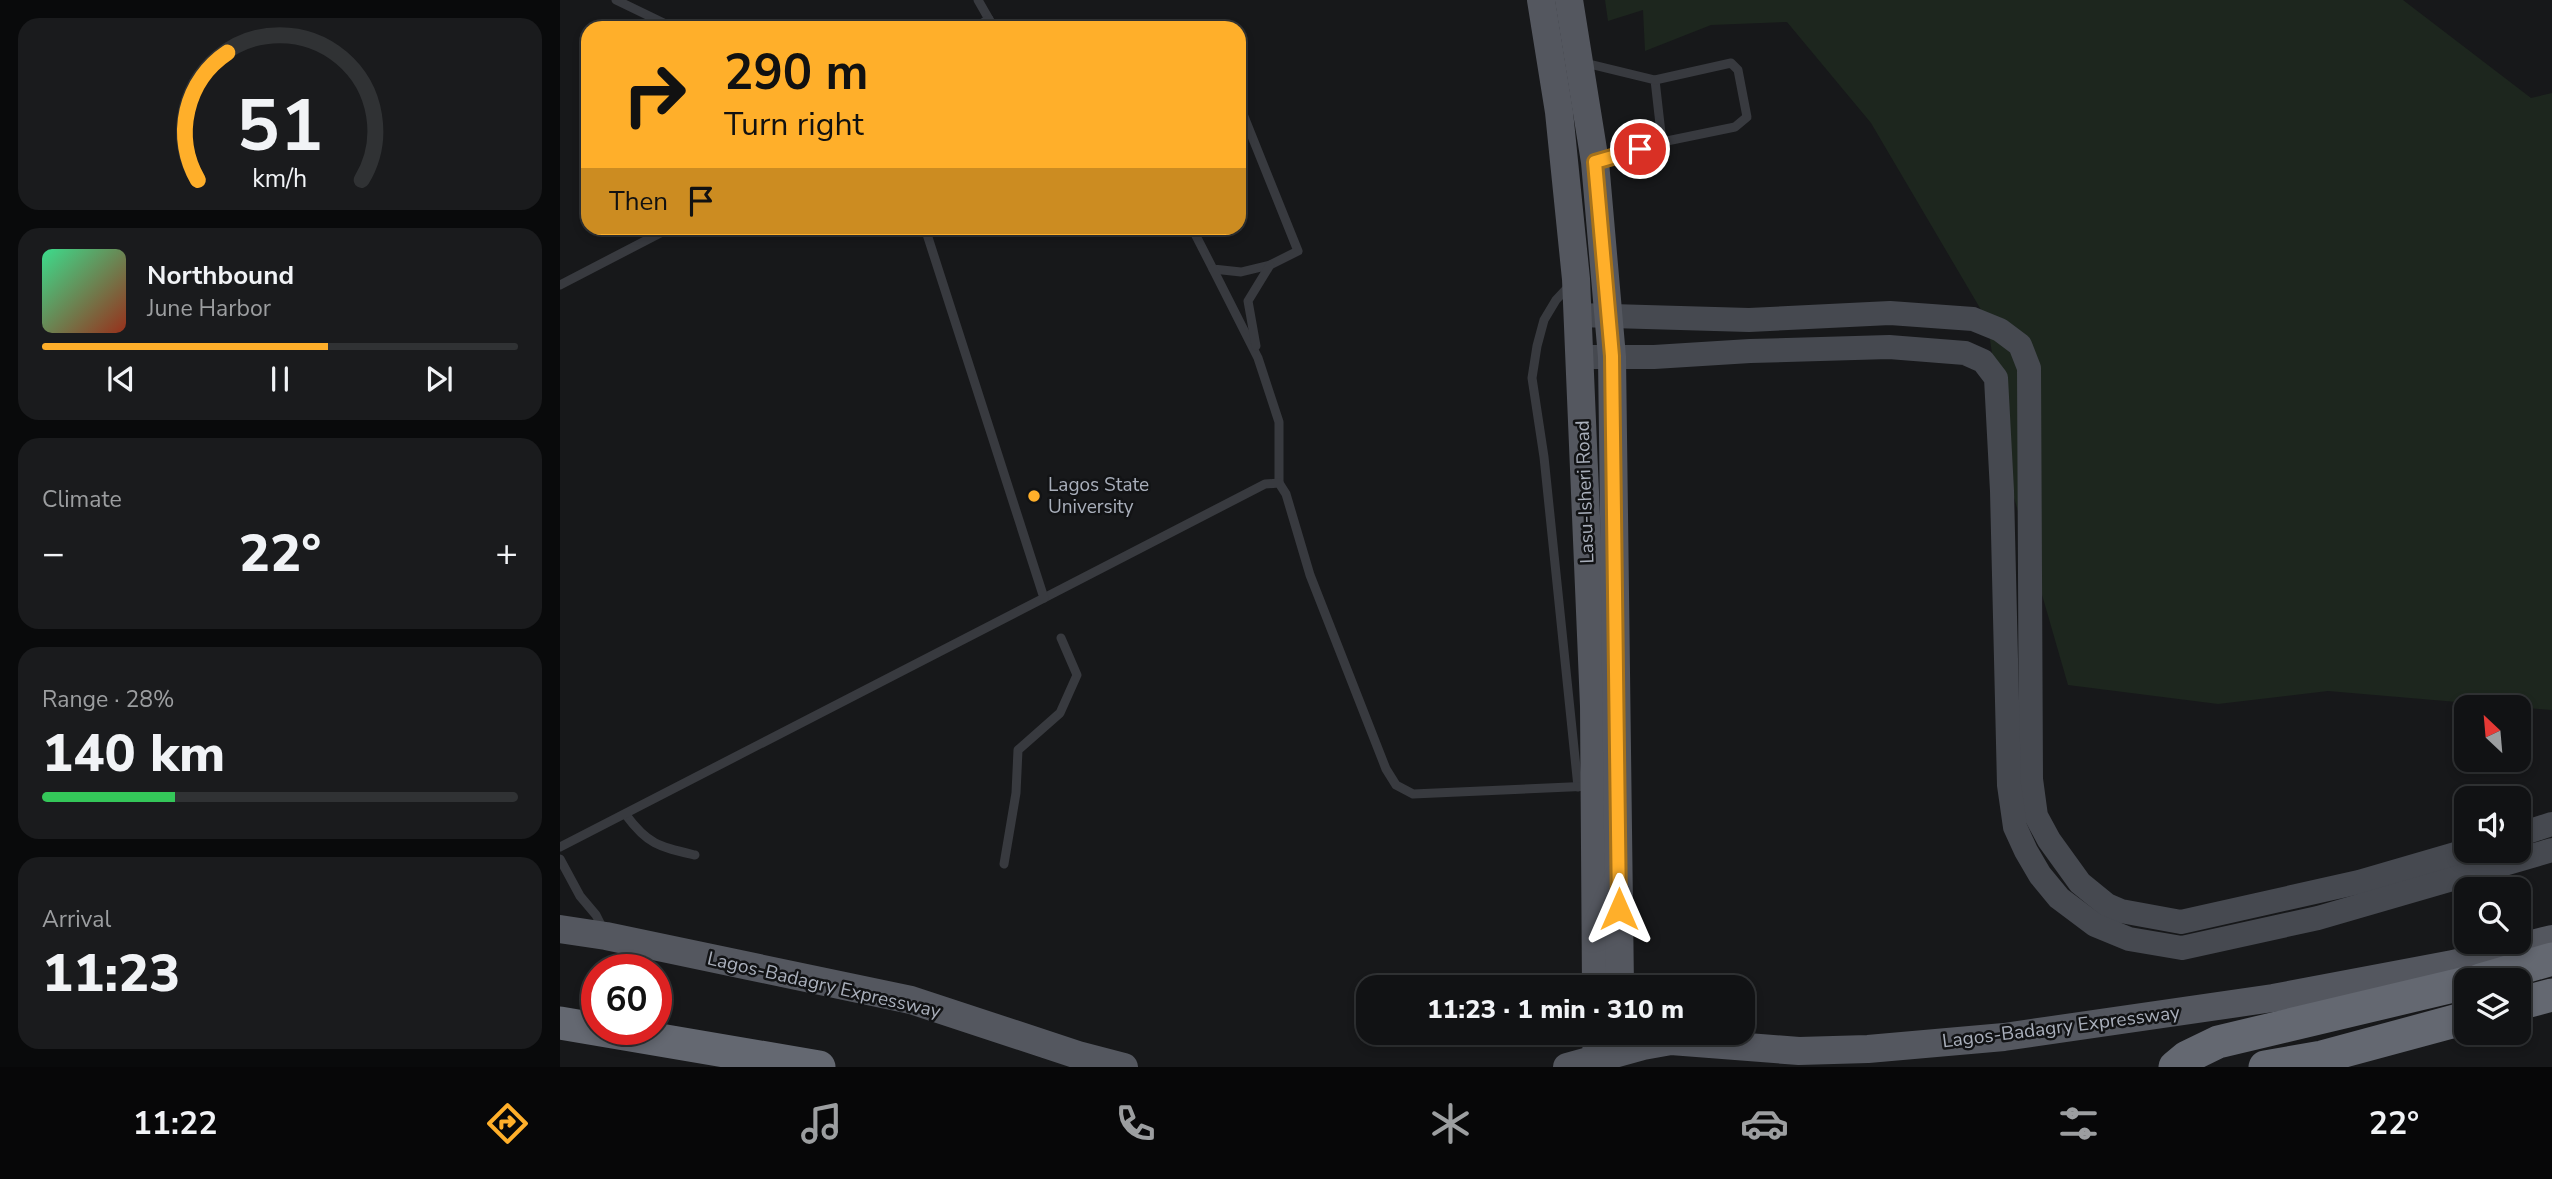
<!DOCTYPE html>
<html lang="en">
<head>
<meta charset="utf-8">
<style>
  body { margin:0; font-family:"Nunito Sans",sans-serif; background:#1a1b1d; color:#f1f3f6; height:100vh; display:flex; flex-direction:column; font-size:26px; white-space:nowrap }
  * { box-sizing:border-box; margin:0 }
  p { font-size:23px; color:#9c9ea0 }
  .icon { flex:none; width:38px; height:38px; fill:none; stroke:currentColor; stroke-width:2; stroke-linecap:round; stroke-linejoin:round }
  .map { position:relative; flex:1; overflow:hidden }
  .side { display:flex; flex-direction:column; gap:18px; padding:18px; background:#090a0b; width:560px }
  .side>* { flex:none }
  .hud { position:absolute; left:21px; top:21px; width:665px; height:214px; border-radius:21px; box-shadow:0 4px 10px #0003,0 0 0 2px #303234; background:#ffaf2a; color:#111; overflow:hidden }
  .needle { width:46px; rotate:334deg }
  .buttons { position:absolute; left:1894px; top:695px; display:grid; gap:14px }
  .buttons a { display:grid; place-items:center; width:77px; height:77px; border-radius:14px; background:#111214; box-shadow:0 4px 10px #0003,0 0 0 2px #303234; font-size:35px }
  .speed { position:absolute; left:21px; top:954px; display:flex; gap:14px; font-size:35px; font-weight:700; text-align:center }
  .speed>* { display:grid; place-content:center; width:91px; height:91px; border-radius:50%; background:#111214; box-shadow:0 4px 10px #0003,0 0 0 2px #303234; line-height:1 }
  .speed .limit { border:10px solid #d22; background:#fff; color:#111 }
  .pin { position:absolute; display:grid; place-items:center; width:60px; height:60px; color:#fff; margin:-30px; border:4px solid #fff; border-radius:50%; box-shadow:0 2px 7px #0007 }
  .me { position:absolute; width:77px; margin:-38px; rotate:0deg; stroke-linejoin:round; filter:drop-shadow(0 0 5px #0008) }
  .turn { display:flex; align-items:center; gap:24px; height:147px; padding:0 28px; font-size:32px }
  .turn .icon { width:91px; height:91px; stroke-width:2.5 }
  .turn b { display:block; font-size:49px; line-height:60px }
  .then { display:flex; align-items:center; height:66px; padding:0 28px; background:#0003; gap:14px; font-size:26px }
  .big { font-size:52px; font-weight:800; line-height:1.1 }
  .side .tile { flex:1; display:flex; flex-direction:column; justify-content:center; gap:10px; min-width:0; padding:0 24px; border-radius:21px; background:#1a1b1d }
  .side .dial { align-items:center; gap:0 }
  .dial svg { height:182px; overflow:visible; fill:none; stroke:#303234; stroke-width:7; stroke-linecap:round; text-anchor:middle }
  .dial text { fill:#f1f3f6; stroke:none }
  .song { display:flex; align-items:center; gap:21px }
  .cover { width:84px; height:84px; border-radius:10px; background:linear-gradient(135deg,hsl(150 70% 55%),hsl(10 70% 35%)) }
  .played { height:7px; border-radius:4px; background:linear-gradient(90deg,#ffaf2a 60%,#303234 60%) }
  .keys { display:flex; justify-content:space-around; direction:ltr }
  .heat { display:flex; justify-content:space-between; align-items:center; font-size:38px; direction:ltr }
  .charge { height:10px; border-radius:5px; background:linear-gradient(90deg,#34c759 28%,#303234 0) }
  .trip { position:absolute; left:796px; top:975px; width:399px; height:70px; border-radius:21px; background:#111214; box-shadow:0 4px 10px #0003,0 0 0 2px #303234; font-weight:800; line-height:70px; text-align:center }
  .tabs { display:flex; height:112px; justify-content:space-around; align-items:center; background:#070708; color:#9c9ea0 }
  .tabs .icon { width:49px; height:49px }
  .tabs .on { color:#ffaf2a }
  .tabs b { font-size:32px; color:#f1f3f6 }
  main { display:flex; flex:1; min-height:0 }
  .map>svg:first-child { display:block }
</style>
</head>
<body>
<main>
<section class="side">
<div class="tile dial"><svg viewBox="0 0 100 80">
<path d="M14 69A42 42 0 1 1 86 69"/>
<path d="M14 69A42 42 0 0 1 27 13" stroke="#ffaf2a"/>
<text x="50" y="56" font-size="32" font-weight="700">51</text>
<text x="50" y="72" font-size="11">km/h</text>
</svg></div>
<div class="tile">
<div class="song"><i class="cover"></i><div><b>Northbound</b><p>June Harbor</p></div></div>
<div class="played"></div>
<div class="keys"><svg class="icon" aria-label="previous" viewBox="0 0 24 24"><path d="M18 5L8 12l10 7zM5 5v14"/></svg><svg class="icon" aria-label="pause" viewBox="0 0 24 24"><path d="M8 5v14M16 5v14"/></svg><svg class="icon" aria-label="next" viewBox="0 0 24 24"><path d="M6 5l10 7-10 7zM19 5v14"/></svg></div>
</div>
<div class="tile"><p>Climate</p>
<div class="heat"><a>−</a><b class="big">22°</b><a>+</a></div>
</div>
<div class="tile"><p>Range · 28%</p><b class="big">140 km</b><div class="charge"></div></div>
<div class="tile"><p>Arrival</p><b class="big">11:23</b></div>
</section>
<div class="map">
<svg width="1992" height="1067" viewBox="0 0 1992 1067">
  <rect width="100%" height="100%" fill="#17181a"/>
  <path fill="#1d261e" d="M1045 0H1843L1971 98 1992 93V710L1768 691 1658 704 1508 685 1453 494 1427 320 1311 123 1227 22 1151 25 1085 51 1083 10 1048 21Z"/>
  <g fill="none" stroke-linecap="round" stroke-linejoin="round">
    <g stroke="#383a3f" stroke-width="9">
      <path d="M56 0 114 28"/>
      <path d="M418 0 434 28"/>
      <path d="M414 28 429 19"/>
      <path d="M532 28 540 26 555 28"/>
      <path d="M1025 63 1095 80 1102 142 1040 160"/>
      <path d="M1095 80 1171 63 1178 70 1187 117 1175 127 1102 142"/>
      <path d="M632 228 653 269 681 272 710 265 738 251 679 104"/>
      <path d="M653 269 698 358 719 422V483"/>
      <path d="M1011 284 996 300 984 320 977 346 972 378 984 457 1018 787"/>
      <path d="M0 285 110 228"/>
      <path d="M696 346 688 301 710 265"/>
      <path d="M484 598 705 484 719 483 726 494 750 575 826 769 836 785 853 794 1032 786"/>
      <path d="M66 815C88 845 100 847 135 855"/>
      <path d="M0 847 484 598 365 228"/>
      <path d="M0 859 20 896 36 915 44 931"/>
      <path d="M444 864 456 793 458 750 500 713 517 675 501 638"/>
    </g>
    <g stroke="#464950" stroke-width="24">
      <path d="M1017 315 1189 320 1330 313 1413 319 1440 330 1460 345 1469 368 1471 779 1476 816 1489 840 1520 883 1547 905 1561 911 1621 922 1799 882 1909 850"/>
      <path d="M1019 357H1094L1190 351 1329 347 1405 353 1423 361 1436 378 1442 491 1449 785 1455 827 1466 851 1480 875 1499 898 1535 925 1569 939 1622 948 1758 918 1992 850"/>
      <path d="M1958 835 1992 824"/>
    </g>
    <g stroke="#54575f" stroke-width="28">
      <path d="M981 0 999 112 1016 279 1034 706 1036 987"/>
      <path d="M1009 0 1035 162 1052 357 1060 987"/>
      <path d="M0 929 46 936 351 1000 518 1055 564 1067"/>
      <path d="M1036 1032 1037 1067"/>
      <path d="M1007 1067 1083 1046 1111 1041 1239 1051 1308 1049 1444 1037 1713 998 1893 964 1992 939"/>
    </g>
    <g stroke="#646871" stroke-width="33">
      <path d="M1920 980 1992 959"/>
      <path d="M1958 1004 1992 995"/>
      <path d="M0 1023 259 1067"/>
      <path d="M1615 1067 1627 1057 1658 1042 1906 983"/>
      <path d="M1705 1067 1762 1057 1906 1018"/>
    </g>
  </g>
  <g fill="none" stroke-linecap="round" stroke-linejoin="round">
    <defs>
      <path id="route" d="M1059 909 1052 356 1035 162 1080 149"/>
    </defs>
    <use href="#route" stroke="#a6721b" stroke-width="18"/>
    <use href="#route" stroke="#ffaf2a" stroke-width="12"/>
  </g>
  <circle fill="#ffaf2a" stroke="#121315" stroke-width="2.5" cx="474" cy="496" r="7"/>
  <g text-anchor="middle" dominant-baseline="central" stroke-width="5" stroke-linejoin="round" paint-order="stroke">
    <g font-size="19" fill="#a9afbb" stroke="#121315" text-anchor="start">
      <text x="488" y="485">Lagos State<tspan x="488" dy="22">University</tspan></text>
    </g>
    <g font-size="19" fill="#a9afbb" stroke="#121315">
      <text transform="translate(1025 492) rotate(-92)">Lasu-Isheri Road</text>
      <text transform="translate(264 985) rotate(13)">Lagos-Badagry Expressway</text>
      <text transform="translate(1501 1027) rotate(-7)">Lagos-Badagry Expressway</text>
    </g>
  </g>
</svg>
<div class="buttons">
<a><svg class="needle" viewBox="-14 -14 28 28"><path d="M0-13l5 13h-10z" fill="#e53935"/><path d="M0 13l5-13h-10z" fill="#9c9ea0"/></svg></a>
<a><svg class="icon" aria-label="sound" viewBox="0 0 24 24"><path d="M4 9h4l5-4v14l-5-4H4zM17 9q2 3 0 6"/></svg></a>
<a><svg class="icon" aria-label="search" viewBox="0 0 24 24"><circle cx="10" cy="10" r="6"/><path d="M15 15l6 6"/></svg></a>
<a><svg class="icon" aria-label="layers" viewBox="0 0 24 24"><path d="M12 4l9 5-9 5-9-5zM3 14l9 5 9-5"/></svg></a>
</div>
<div class="speed"><div class="limit">60</div></div>
<div class="pin" style="left:1080px;top:149px;background:#d93025"><svg class="icon" aria-label="arrive" viewBox="0 0 24 24"><path d="M6 21V4h12l-3 4 3 4H6"/></svg></div>
<svg class="me" style="left:1059px;top:909px" viewBox="-20 -20 40 40"><path d="M0-17L14 15 0 8-14 15z" fill="#ffaf2a" stroke="#fff" stroke-width="4"/></svg>
<div class="trip">11:23 · 1 min · 310 m</div>
<div class="hud">
<div class="turn"><svg class="icon" aria-label="right" viewBox="0 0 24 24"><path d="M7 20v-9h11M14 6l5 5-5 5"/></svg><div><b>290 m</b>Turn right</div></div>
<div class="then">Then<svg class="icon" aria-label="arrive" viewBox="0 0 24 24"><path d="M6 21V4h12l-3 4 3 4H6"/></svg></div>
</div>
</div>
</main>
<nav class="tabs">
<b>11:22</b>
<svg class="icon on" aria-label="directions" viewBox="0 0 24 24"><path d="M12 3l9 9-9 9-9-9zM9 14v-3h6M13 9l2 2-2 2"/></svg>
<svg class="icon" aria-label="music" viewBox="0 0 24 24"><path d="M9 18V5l10-2v13"/><circle cx="6" cy="18" r="3"/><circle cx="16" cy="16" r="3"/></svg>
<svg class="icon" aria-label="phone" viewBox="0 0 24 24"><path d="M5 4h4l2 5-3 2q2 4 5 5l2-3 5 2v4C11 20 4 13 5 4z"/></svg>
<svg class="icon" aria-label="climate" viewBox="0 0 24 24"><path d="M12 3v18M4 7l16 10M4 17L20 7"/></svg>
<svg class="icon" aria-label="car" viewBox="0 0 24 24"><path d="M5 17H2v-5l4-1 3-4h7l3 4 3 1v5h-3M9 17h6M6 11h13"/><circle cx="7" cy="17" r="2"/><circle cx="17" cy="17" r="2"/></svg>
<svg class="icon" aria-label="filters" viewBox="0 0 24 24"><path d="M4 7h16M4 17h16"/><circle cx="9" cy="7" r="2"/><circle cx="15" cy="17" r="2"/></svg>
<b>22°</b>
</nav>
</body>
</html>
